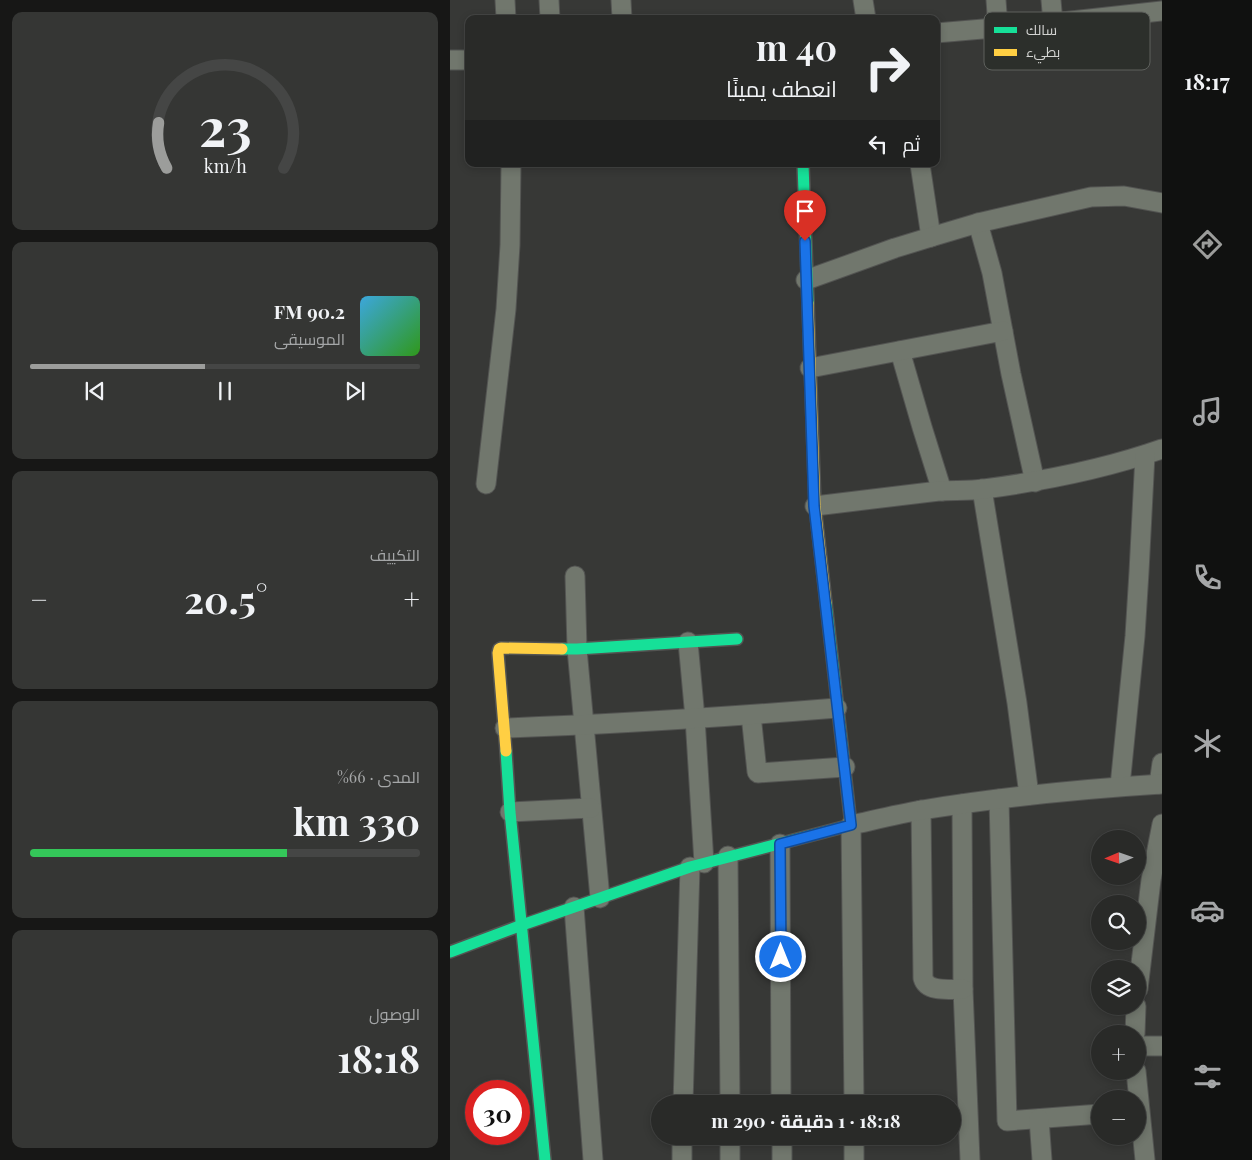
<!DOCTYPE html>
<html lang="ar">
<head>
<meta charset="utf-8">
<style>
  body { margin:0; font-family:"Playfair Display",Cairo,serif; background:#353634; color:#f1f3f6; direction:rtl; height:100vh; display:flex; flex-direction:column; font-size:19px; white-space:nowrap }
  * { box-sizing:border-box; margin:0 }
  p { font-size:16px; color:#a5a7a8 }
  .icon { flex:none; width:28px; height:28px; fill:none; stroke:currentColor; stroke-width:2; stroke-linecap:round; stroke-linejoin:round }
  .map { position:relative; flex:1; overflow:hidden; direction:ltr }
  .drawer { display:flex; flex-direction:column; gap:12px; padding:12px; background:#171716; width:450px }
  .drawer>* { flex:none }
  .banner { position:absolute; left:15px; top:15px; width:475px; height:152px; border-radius:10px; box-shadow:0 2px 8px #0003,0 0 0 1px #454645; direction:rtl; background:#292a28; color:#f1f3f6; overflow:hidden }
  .needle { width:32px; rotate:268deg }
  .tools { position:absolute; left:641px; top:830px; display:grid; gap:10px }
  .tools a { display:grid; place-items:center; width:55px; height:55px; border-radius:50%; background:#292a28; box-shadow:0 2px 8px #0003,0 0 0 1px #454645; font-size:25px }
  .speed { position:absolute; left:15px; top:1080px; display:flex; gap:10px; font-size:25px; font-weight:700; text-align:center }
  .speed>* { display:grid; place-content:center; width:65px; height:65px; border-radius:50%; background:#292a28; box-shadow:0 2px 8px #0003,0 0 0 1px #454645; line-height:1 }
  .speed .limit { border:8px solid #d22; background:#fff; color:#111 }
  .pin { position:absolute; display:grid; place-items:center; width:42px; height:42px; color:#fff; margin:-51px -21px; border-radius:50% 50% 50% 0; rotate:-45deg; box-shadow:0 0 5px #0007 }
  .pin .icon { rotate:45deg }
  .me { position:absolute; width:55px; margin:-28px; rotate:0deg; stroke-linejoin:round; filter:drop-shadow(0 0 4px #0008) }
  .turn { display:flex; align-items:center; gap:18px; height:105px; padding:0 20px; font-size:22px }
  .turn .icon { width:65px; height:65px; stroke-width:2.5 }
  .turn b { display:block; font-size:35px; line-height:42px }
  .then { display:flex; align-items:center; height:48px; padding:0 20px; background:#0003; gap:10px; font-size:19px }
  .big { font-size:38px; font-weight:700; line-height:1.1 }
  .drawer .tile { flex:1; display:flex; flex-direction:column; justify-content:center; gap:8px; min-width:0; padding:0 18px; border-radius:10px; background:#353634 }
  .drawer .dial { align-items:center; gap:0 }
  .dial svg { height:130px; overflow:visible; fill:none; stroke:#454645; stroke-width:7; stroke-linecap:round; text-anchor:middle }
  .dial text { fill:#f1f3f6; stroke:none }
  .song { display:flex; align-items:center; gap:15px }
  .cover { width:60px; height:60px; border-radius:8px; background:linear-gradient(135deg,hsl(200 70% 55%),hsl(110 70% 35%)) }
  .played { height:5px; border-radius:2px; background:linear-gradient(90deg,#9c9d9b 45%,#454645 45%) }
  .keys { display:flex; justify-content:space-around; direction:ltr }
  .heat { display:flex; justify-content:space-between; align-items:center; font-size:28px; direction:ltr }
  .charge { height:8px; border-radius:4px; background:linear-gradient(90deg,#34c759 66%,#454645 0) }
  .trip { position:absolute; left:201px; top:1095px; width:310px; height:50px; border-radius:25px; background:#292a28; box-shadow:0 2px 8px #0003,0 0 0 1px #454645; font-weight:700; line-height:50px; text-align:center; direction:rtl }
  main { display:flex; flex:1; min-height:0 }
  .tab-bar { display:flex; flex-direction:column; width:90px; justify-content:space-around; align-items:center; background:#101110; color:#a5a7a8 }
  .tab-bar .icon { width:35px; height:35px }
  .tab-bar .on { color:#9c9d9b }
  .tab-bar b { font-size:22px; color:#f1f3f6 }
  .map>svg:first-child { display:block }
</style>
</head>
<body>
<main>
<nav class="tab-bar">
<b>18:17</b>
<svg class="icon on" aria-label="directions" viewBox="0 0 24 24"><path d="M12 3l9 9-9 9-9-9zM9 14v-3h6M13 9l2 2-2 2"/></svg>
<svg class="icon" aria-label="music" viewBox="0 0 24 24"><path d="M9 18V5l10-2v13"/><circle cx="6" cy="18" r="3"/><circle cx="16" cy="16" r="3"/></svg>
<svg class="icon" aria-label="phone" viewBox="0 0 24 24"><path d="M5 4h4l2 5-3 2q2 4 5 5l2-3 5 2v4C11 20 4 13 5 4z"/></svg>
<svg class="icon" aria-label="climate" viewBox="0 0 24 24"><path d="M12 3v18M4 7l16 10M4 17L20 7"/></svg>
<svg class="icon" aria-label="car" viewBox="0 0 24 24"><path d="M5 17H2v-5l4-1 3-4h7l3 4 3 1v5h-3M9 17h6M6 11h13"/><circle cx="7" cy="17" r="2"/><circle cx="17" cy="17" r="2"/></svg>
<svg class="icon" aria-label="filters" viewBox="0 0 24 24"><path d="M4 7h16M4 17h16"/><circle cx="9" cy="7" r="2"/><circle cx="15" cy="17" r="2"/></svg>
</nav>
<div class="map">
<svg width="712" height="1160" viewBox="0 0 712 1160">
  <rect width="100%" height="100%" fill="#373836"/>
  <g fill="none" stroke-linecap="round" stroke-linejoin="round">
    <defs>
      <g id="street">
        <path d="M55 0 56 19"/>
        <path d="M99 0 100 19"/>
        <path d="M171 0 172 19"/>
        <path d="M413 0 416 19"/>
        <path d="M546 0 548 28"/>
        <path d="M601 0 603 23"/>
        <path d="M486 33 603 23 712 11"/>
        <path d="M0 60H19"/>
        <path d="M470 164 481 237"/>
        <path d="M528 223 542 273 561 374 585 482"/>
        <path d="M356 280 445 248 481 237 528 223 641 197 674 196 712 203"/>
        <path d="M450 351 472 427 492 491"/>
        <path d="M360 368 553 331"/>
        <path d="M36 484 56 309 60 245 61 164"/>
        <path d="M532 489 567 703 579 795"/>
        <path d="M365 506C406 501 447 496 489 491 504 490 519 491 534 489 594 481 655 469 712 449"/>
        <path d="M125 576 127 649 150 898"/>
        <path d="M238 642 245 718 254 863"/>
        <path d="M301 715 307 772 308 773 395 767"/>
        <path d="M55 728C165 724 276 717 387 708"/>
        <path d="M709 784 712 763"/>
        <path d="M670 786 685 636 689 572 695 455"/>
        <path d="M549 799 557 1121 650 1114"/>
        <path d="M512 804 513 989 520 1160"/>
        <path d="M471 810 473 978C477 993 501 989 513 989"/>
        <path d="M60 812 141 808"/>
        <path d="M330 844 331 1104"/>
        <path d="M278 856 280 1104"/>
        <path d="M124 907 143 1160"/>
        <path d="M688 989 701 880 712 824"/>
        <path d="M685 1034 686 1006"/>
        <path d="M688 1046H712"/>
        <path d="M686 1071 695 1160"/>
        <path d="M233 1104 240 867"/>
        <path d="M404 1104 401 825C424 820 448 814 472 810 551 797 632 789 712 784"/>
        <path d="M589 1119 592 1160"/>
        <path d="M280 1136V1160"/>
        <path d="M332 1136V1160"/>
        <path d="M404 1136V1160"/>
        <path d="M232 1160V1136"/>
      </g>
      <g id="fast">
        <path d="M353 164 358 303"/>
        <path d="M112 649H127L287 639"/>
        <path d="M56 751 60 812 95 1160"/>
        <path d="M0 952 72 925 240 867 401 825 376 603"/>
      </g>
      <g id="slow">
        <path d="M358 303 365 506 376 603"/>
        <path d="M56 751 48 653 49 649 51 648 112 649"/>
      </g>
    </defs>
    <use href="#street" stroke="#535452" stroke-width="21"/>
    <use href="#fast" stroke="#535452" stroke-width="14"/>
    <use href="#slow" stroke="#535452" stroke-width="14"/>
    <use href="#street" stroke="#71776d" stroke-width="19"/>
    <use href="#fast" stroke="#16e098" stroke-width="11"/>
    <use href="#slow" stroke="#ffcf43" stroke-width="11"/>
  </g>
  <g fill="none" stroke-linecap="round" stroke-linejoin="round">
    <defs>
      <path id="route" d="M331 957 330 844 401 825 364 506 355 241"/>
    </defs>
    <use href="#route" stroke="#114b97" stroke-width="12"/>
    <use href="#route" stroke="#1a73e8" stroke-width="9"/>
  </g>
  <rect x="534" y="12" width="166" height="58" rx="8" fill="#2c2f2b" stroke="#5e615d" stroke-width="1"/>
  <rect x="544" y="27" width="23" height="6" fill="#16e098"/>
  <rect x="544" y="49" width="23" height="7" fill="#ffcf43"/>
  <g font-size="14" fill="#d3d4d2">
    <text x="576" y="35">سالك</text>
    <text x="576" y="57">بطيء</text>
  </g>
</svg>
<div class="tools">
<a><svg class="needle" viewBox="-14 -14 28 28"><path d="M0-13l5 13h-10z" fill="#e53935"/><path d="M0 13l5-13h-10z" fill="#a5a7a8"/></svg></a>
<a><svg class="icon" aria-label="search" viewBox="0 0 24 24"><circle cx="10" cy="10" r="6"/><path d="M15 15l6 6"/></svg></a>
<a><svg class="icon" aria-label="layers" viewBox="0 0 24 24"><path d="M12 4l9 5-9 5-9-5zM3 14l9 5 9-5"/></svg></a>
<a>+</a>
<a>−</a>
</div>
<div class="speed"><div class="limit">30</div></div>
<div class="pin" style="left:355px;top:241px;background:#d93025"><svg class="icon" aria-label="arrive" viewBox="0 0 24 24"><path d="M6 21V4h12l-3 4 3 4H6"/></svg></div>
<svg class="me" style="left:331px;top:957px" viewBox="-20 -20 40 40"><circle r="17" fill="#1a73e8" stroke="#fff" stroke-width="3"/><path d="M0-11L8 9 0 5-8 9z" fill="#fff"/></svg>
<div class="trip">18:18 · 1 دقيقة · 290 m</div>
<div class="banner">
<div class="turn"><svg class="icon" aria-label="right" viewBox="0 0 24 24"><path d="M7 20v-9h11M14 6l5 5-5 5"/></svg><div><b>40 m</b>انعطف يمينًا</div></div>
<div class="then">ثم<svg class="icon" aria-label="left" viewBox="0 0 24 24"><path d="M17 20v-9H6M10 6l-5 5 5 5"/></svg></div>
</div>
</div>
<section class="drawer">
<div class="tile dial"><svg viewBox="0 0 100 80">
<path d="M14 69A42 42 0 1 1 86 69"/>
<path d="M14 69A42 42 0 0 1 9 41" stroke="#9c9d9b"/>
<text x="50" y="56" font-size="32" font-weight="700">23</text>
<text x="50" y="72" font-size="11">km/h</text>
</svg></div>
<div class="tile">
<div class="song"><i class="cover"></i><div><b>90.2 FM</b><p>الموسيقى</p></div></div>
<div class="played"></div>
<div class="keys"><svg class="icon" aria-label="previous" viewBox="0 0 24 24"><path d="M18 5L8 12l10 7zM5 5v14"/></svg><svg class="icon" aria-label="pause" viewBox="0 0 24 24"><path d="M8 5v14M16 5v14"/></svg><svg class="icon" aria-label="next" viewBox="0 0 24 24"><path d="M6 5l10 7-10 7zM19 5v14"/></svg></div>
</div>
<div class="tile"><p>التكييف</p>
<div class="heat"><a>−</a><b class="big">20.5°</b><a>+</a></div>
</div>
<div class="tile"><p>المدى · 66%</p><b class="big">330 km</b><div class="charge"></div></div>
<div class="tile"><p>الوصول</p><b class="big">18:18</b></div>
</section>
</main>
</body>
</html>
